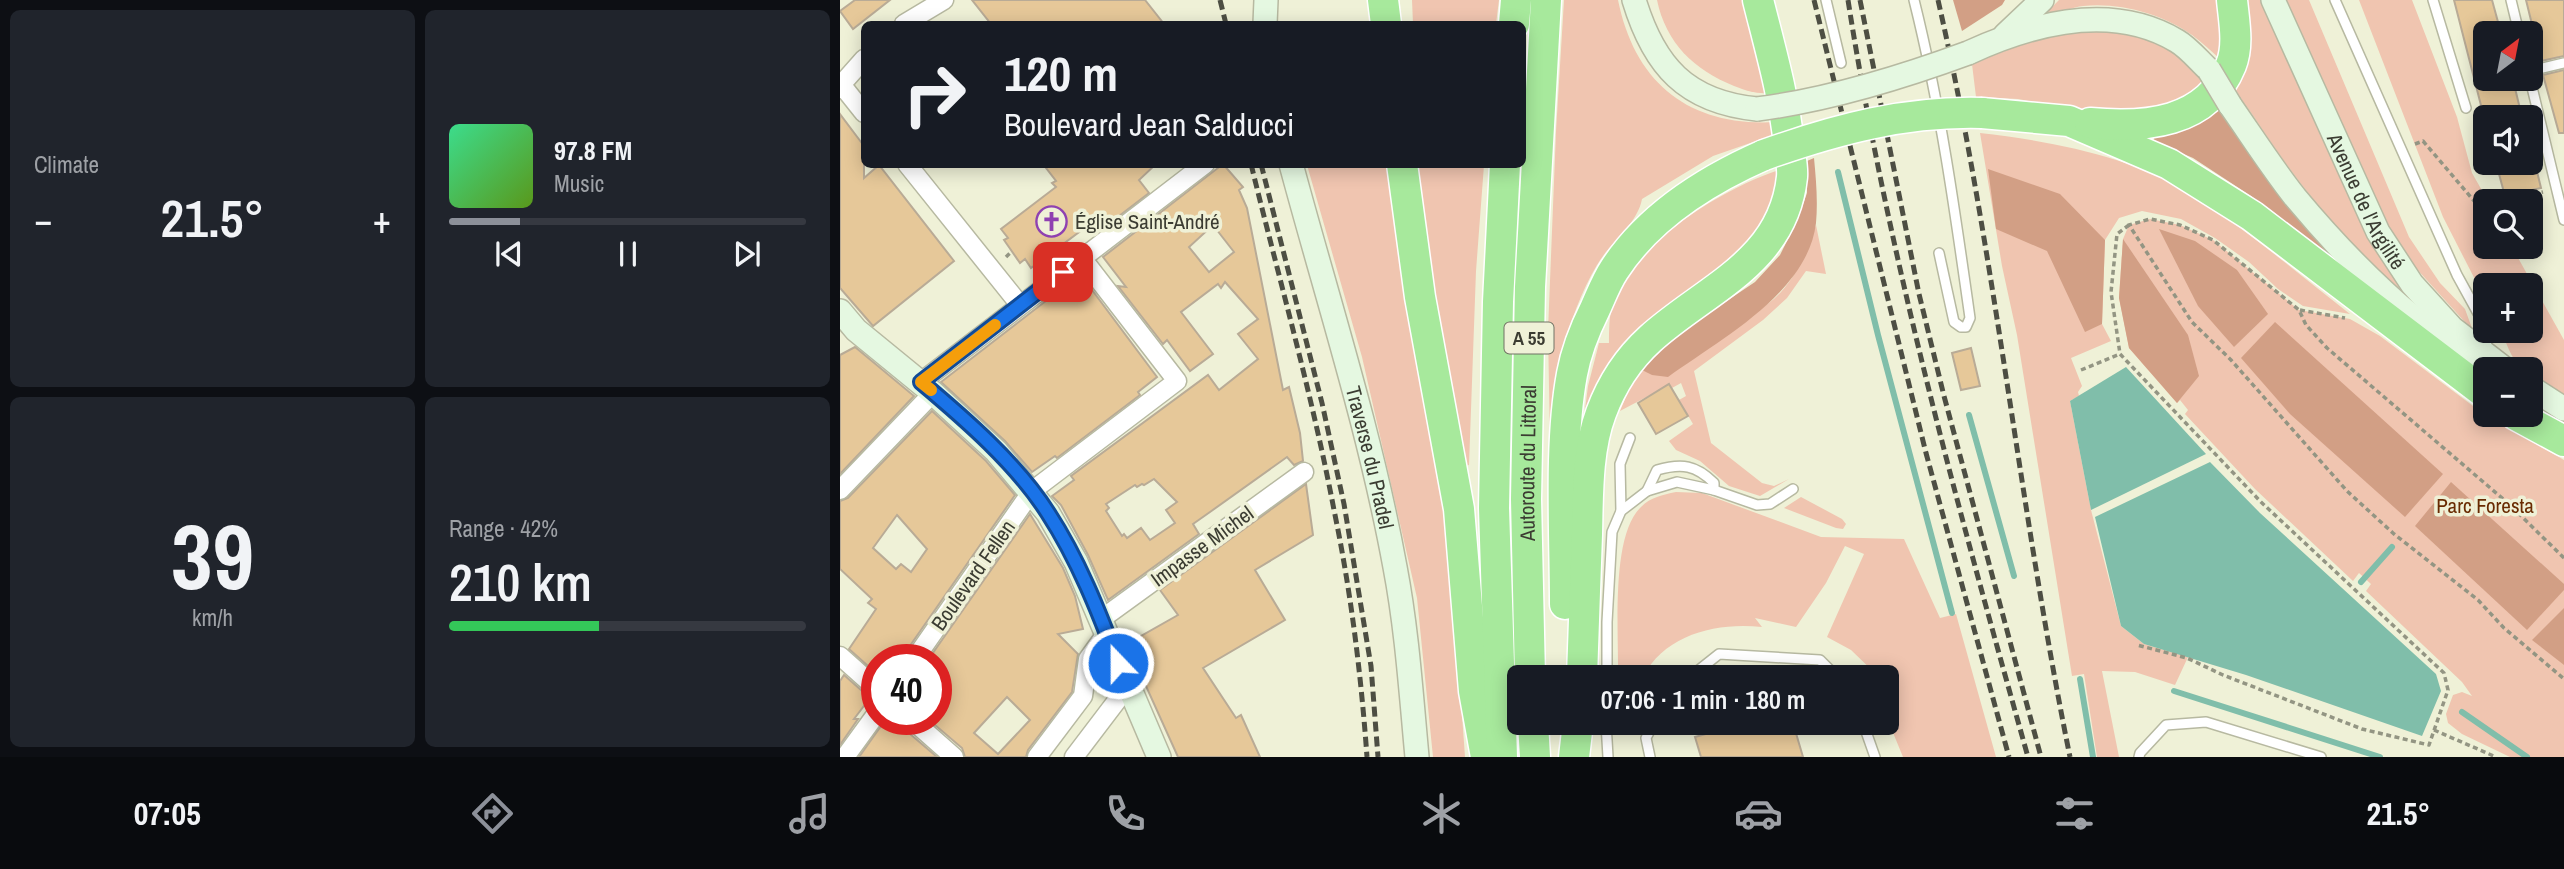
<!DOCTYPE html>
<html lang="en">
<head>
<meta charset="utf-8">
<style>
  body { margin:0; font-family:"Archivo Narrow",sans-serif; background:#20242c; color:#f1f3f6; height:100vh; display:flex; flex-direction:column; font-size:26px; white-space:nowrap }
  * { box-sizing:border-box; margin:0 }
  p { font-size:23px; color:#9ea1a6 }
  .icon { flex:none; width:38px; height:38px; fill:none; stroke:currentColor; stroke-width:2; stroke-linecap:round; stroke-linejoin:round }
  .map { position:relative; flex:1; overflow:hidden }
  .drawer { display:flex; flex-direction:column; gap:10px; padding:10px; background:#0d0f14; width:840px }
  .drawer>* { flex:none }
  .hud { position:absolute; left:21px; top:21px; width:665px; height:147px; border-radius:10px; box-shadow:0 4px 18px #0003; background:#171b24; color:#f1f3f6; overflow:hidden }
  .needle { width:46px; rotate:32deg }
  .controls { position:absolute; left:1633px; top:21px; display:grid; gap:14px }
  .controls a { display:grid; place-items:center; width:70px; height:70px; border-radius:10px; background:#171b24; box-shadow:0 4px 18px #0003; font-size:35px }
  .speed { position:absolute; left:21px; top:644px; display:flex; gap:14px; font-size:35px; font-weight:700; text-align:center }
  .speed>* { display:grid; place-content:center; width:91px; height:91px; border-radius:50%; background:#171b24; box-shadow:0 4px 18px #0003; line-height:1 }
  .speed .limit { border:10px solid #d22; background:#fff; color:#111 }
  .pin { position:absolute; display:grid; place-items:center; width:60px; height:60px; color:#fff; margin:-30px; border-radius:14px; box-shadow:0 4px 10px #0006 }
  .me { position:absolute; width:77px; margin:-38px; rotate:338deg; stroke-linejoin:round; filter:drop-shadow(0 0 5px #0008) }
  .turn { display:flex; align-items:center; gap:24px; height:147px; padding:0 28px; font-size:32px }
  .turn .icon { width:91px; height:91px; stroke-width:2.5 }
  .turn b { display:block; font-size:49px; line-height:60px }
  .big { font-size:52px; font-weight:600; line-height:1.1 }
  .drawer .tile { flex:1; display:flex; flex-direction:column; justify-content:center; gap:10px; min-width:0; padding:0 24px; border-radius:10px; background:#20242c }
  .drawer .dial { align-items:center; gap:0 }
  .dial b { font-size:91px; line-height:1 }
  .song { display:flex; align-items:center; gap:21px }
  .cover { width:84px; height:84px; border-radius:10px; background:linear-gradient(135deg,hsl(150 70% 55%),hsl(90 70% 35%)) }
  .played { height:7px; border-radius:4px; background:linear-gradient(90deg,#8c9099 20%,#363941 20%) }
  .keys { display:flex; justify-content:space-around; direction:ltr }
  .heat { display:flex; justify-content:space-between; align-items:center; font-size:38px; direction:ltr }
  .charge { height:10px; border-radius:5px; background:linear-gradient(90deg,#34c759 42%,#363941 0) }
  .drawer .tiles { flex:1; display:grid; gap:10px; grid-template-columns:repeat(2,1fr) }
  .trip { position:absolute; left:667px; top:665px; width:392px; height:70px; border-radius:10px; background:#171b24; box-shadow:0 4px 18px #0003; font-weight:600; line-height:70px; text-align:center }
  .dock { display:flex; height:112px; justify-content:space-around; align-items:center; background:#090b0e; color:#9ea1a6 }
  .dock .icon { width:49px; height:49px }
  .dock .active { color:#8c9099 }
  .dock b { font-size:32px; color:#f1f3f6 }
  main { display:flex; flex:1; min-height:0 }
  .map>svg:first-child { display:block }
</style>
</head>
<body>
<main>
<section class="drawer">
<div class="tiles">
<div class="tile"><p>Climate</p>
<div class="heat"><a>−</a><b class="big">21.5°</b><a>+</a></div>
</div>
<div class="tile">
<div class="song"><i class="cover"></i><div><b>97.8 FM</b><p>Music</p></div></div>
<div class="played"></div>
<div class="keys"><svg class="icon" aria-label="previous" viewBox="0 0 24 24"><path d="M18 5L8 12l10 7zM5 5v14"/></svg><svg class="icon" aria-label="pause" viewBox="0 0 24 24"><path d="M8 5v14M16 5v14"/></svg><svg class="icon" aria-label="next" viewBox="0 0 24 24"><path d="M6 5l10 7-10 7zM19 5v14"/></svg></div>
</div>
<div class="tile dial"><b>39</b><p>km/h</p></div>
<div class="tile"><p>Range · 42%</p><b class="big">210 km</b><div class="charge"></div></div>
</div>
</section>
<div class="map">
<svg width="1724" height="757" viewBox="0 0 1724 757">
  <rect width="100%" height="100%" fill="#eff1d7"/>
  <g fill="#f0c5b0">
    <path d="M572 0H659L656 24H573Z"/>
    <path d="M724 0H778C795 84 850 127 936 122L939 133 873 156 802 199C797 225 770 242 757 265 725 320 714 380 710 442L708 331 716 131Z"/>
    <path d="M817 0H907L930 93C916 94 907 91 894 86 854 70 826 43 817 0Z"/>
    <path d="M1219 0H1383L1381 60C1372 52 1363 43 1352 35 1323 14 1279 2 1243 6 1233 7 1222 12 1211 14L1208 11Z"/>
    <path d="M1403 0H1425L1573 299C1513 255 1454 179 1414 117 1407 106 1395 93 1392 80 1390 68 1401 16 1403 0Z"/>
    <path d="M1446 0H1469L1569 237 1600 283 1625 309 1633 331 1575 267 1549 227Z"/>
    <path d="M1519 0H1572L1617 117 1632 173 1648 201H1645V247H1672L1724 340V395L1691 372 1690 369C1671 365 1669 347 1661 331H1690V285H1645V299L1603 217Z"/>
    <path d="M1268 26 1330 47 1370 85 1327 113 1247 112 1178 99 1136 97 1132 64C1176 46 1220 28 1268 26Z"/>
    <path d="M1140 133C1211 141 1295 157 1355 196 1409 232 1459 274 1510 314L1463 306 1438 289 1409 262 1375 238 1341 219 1302 211 1279 218 1265 240 1262 324 1271 341 1231 358 1242 386 1238 392 1239 396 1230 401 1251 510 1281 626 1304 644 1348 657 1335 685 1295 672 1262 671 1279 757H1257L1244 674 1232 676 1177 335 1162 266Z"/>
    <path d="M467 165H551L582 379 604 516 613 587 625 757H593L577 598 522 357Z"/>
    <path d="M578 165H644L636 271 629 465 623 467 579 209Z"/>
    <path d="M939 170 935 198 920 232 743 425 748 386 759 343H769C769 331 769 318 772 306 792 244 881 189 939 170Z"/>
    <path d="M1310 219 1340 225 1373 240 1459 310 1510 319 1540 336 1645 415 1724 460V757H1670L1622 734 1608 723 1606 714 1613 695 1622 692 1632 696 1622 682 1526 591 1531 584 1519 573 1513 581 1415 489 1345 414 1348 410 1340 400 1337 403 1289 348 1279 298 1283 239 1289 225Z"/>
    <path d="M976 225 986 274 966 271 947 298 923 320 854 371 871 443 922 483 934 486 949 479 920 496 889 486 860 461 836 450 829 441 853 424 839 400 846 396 841 383 832 388 829 385 780 411 798 368C838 350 913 323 941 292 958 273 968 249 976 225Z"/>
    <path d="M836 492 862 493 981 537 1064 539 1100 618 1116 614 1156 757H1063L1047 718 1046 677H1039L1011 650 987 637 1024 554 1005 546 986 583 956 627 915 618 922 627C877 622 825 634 803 677H778C779 635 770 536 801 507 811 497 822 495 836 492Z"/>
    <path d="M961 497 1002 519 1006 524 1003 529 996 528 944 508Z"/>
  </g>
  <g fill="#d29f85">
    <path d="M1113 0H1165L1162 5 1122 31Z"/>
    <path d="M1380 106 1506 270 1411 196 1353 158 1313 141 1315 136C1341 131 1360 122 1380 106Z"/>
    <path d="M974 158C976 179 978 201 976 223 968 293 879 340 828 377L812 375 798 368 830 339 915 282 940 255 957 221 967 193V161Z"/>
    <path d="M1148 169 1220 194 1265 240 1262 324 1245 332 1207 251 1156 229Z"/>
    <path d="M1319 229 1355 241 1397 270 1428 314 1394 347 1358 306Z"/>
    <path d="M1283 239 1348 335 1359 376 1337 403 1289 348 1279 298Z"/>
    <path d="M1435 322 1603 474 1565 517 1450 414 1401 358Z"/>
    <path d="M1611 482 1724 584V590L1687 630 1575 526Z"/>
    <path d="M1724 608V665L1692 640Z"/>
  </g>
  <g fill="#80beaa">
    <path d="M1286 367 1366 454 1251 510 1230 401Z"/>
    <path d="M1370 462 1420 513 1596 674 1601 691 1582 736 1406 675 1304 644 1281 626 1255 517Z"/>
  </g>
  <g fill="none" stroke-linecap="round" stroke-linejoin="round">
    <g stroke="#80beaa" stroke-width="6">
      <path d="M998 172 1038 335 1112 613"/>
      <path d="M1129 415 1174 576"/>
      <path d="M1521 582 1552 547"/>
      <path d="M1240 679 1253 757"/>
      <path d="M1334 691 1540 757"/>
      <path d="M1622 712 1687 757"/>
    </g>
  </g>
  <g fill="#e6c899" stroke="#b9ab96" stroke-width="2" fill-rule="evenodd">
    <path d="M15 0H50L13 29 0 11Z"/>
    <path d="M132 0H305L324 24H151Z"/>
    <path d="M1614 0H1652L1661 33H1645V87L1673 80 1682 117H1644Z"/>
    <path d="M1686 0H1724V56L1701 61Z"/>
    <path d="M1724 70V133H1719L1703 75Z"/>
    <path d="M0 114 24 146V178L39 165 114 261 33 326 0 288Z"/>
    <path d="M1656 163H1695L1701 188 1665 196Z"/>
    <path d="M203 164H316L299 180 309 193 266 226 262 221 249 231 246 227 191 268 185 259 180 263 164 240 168 238 161 229 216 187 212 183 216 181Z"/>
    <path d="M383 164 403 187 399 190 407 208 443 390 449 387 460 433 463 461 454 465 447 457 370 512 353 524 359 534 268 600 248 555 221 505 212 496 234 480 231 476 368 375 379 390 418 359 398 334 418 319 385 282 381 288 378 284 341 312 373 354 350 371 327 340 323 344 278 286 286 287 263 257ZM373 225 394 252 369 272 349 247ZM314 479 337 502 326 510 335 523 310 540 301 528 287 538 284 534 282 536 266 511 269 508 266 504 295 485 297 487 302 484 304 485Z"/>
    <path d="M233 280 246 282 317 377 298 392 300 395 217 458 215 456 192 472 165 441 101 382Z"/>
    <path d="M15 347 74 396 0 474V355Z"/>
    <path d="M1131 348 1140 386 1121 390 1112 353Z"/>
    <path d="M829 384 848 416 816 434 798 403Z"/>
    <path d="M92 411 146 461 175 495 65 653 63 660H37V674L9 649 36 609 28 603 32 599 0 569V501L8 498ZM57 515 87 549 71 572 61 564 56 569 33 548Z"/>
    <path d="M466 484 473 535 415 570 445 620 363 668 396 718 401 715 420 757H338L287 644 338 615 320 590Z"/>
    <path d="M190 514 223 568 235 596 243 629 218 634 238 654 232 692 188 750 186 757H125L122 748 88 719H96V660H88ZM167 697 190 720 158 754 134 733Z"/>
    <path d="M4 675 30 698 14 719H18L0 745V681Z"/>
    <path d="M46 719H60L63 728 97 757H19Z"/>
    <path d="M905 723H953L963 757H861L855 737Z"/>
  </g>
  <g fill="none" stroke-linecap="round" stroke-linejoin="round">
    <defs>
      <g id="lane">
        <path d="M986 0 1001 63"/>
        <path d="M1074 0C1100 104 1115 211 1130 318L1126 327H1121L1114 322 1099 253"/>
        <path d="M1495 0 1617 275 1639 315 1648 350"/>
        <path d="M1593 0 1626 108"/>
        <path d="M1671 0 1679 33"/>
        <path d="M1690 71 1724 63"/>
        <path d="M1690 79 1724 220"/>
        <path d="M807 491 817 470C842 463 856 465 874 483V490"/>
        <path d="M781 511 780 464 790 438"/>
        <path d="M767 677V622L772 532 781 511 807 491 837 482 874 490 917 505 930 504 953 489"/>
        <path d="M850 677 879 654 980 660 997 677"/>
        <path d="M766 723 768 757"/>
        <path d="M1023 723 1035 757"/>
        <path d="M810 757 806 738 814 723"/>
        <path d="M1299 757 1300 753 1326 725 1366 722 1481 757"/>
      </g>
      <g id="street">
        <path d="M64 24 104 0"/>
        <path d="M1 84 24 113"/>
        <path d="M0 86 24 59"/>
        <path d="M67 164 180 305"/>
        <path d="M81 382 365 164"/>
        <path d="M0 490 93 393"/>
        <path d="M260 620 464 472"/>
        <path d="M0 656 37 689"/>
        <path d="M74 660 192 491 337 381 242 258"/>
        <path d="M71 719 114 757"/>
        <path d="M5 757 37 713"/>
        <path d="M197 757 243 696 248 659 266 634"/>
        <path d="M234 757 288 686"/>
      </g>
      <g id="secondary">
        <path d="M794 0C814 66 846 102 917 109"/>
        <path id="s1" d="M1433 0 1538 232 1572 284 1612 328 1665 369"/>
        <path d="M425 24 426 0"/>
        <path d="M1165 35 1202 0"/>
        <path d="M1128 53C1193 23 1272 2 1337 41 1349 48 1359 61 1369 70"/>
        <path d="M1390 105C1411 135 1432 168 1455 197 1509 262 1568 320 1639 367"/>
        <path id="s2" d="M451 164C487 298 530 430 555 567 567 630 571 693 577 757"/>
        <path d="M0 311 16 330 93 393 156 451 208 513 236 562 319 757"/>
        <path d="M1690 387 1724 409"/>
      </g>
      <g id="highway">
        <path d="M543 0 546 24"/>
        <path d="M674 24 676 0"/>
        <path d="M1142 113 1229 121 1329 164 1412 216 1645 393"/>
        <path d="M1250 123C1304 128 1367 124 1391 65 1399 45 1394 21 1392 0"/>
        <path d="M562 164 580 297 619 509 634 691 646 757"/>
        <path d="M1676 415 1724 441"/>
        <path d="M725 604C725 531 719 445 732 374 736 352 745 329 755 309 761 296 766 282 774 270 809 216 867 180 924 155"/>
        <path id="s3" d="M690 677 686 499 690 287 706 0"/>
        <path d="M742 677C744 630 745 582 747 534 748 496 747 450 761 413 771 386 788 359 810 339 865 289 943 263 952 177 953 167 950 155 949 145 944 96 930 48 918 0"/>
        <path d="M693 723 695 757"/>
        <path d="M662 757 654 508 658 302 665 164"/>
        <path d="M734 757 738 723"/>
      </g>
    </defs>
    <use href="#lane" stroke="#b7b9a1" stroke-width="12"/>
    <use href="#street" stroke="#b7b9a1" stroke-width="21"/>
    <use href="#secondary" stroke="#b7b9a1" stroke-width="26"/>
    <use href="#highway" stroke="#fff" stroke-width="33"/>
    <g stroke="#939583" stroke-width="3.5" stroke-dasharray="5 3.5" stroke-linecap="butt">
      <path d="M1634 85 1656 79"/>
      <path d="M1575 144 1583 141 1635 202 1645 206"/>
      <path d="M1660 201 1703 192"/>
      <path d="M1289 225 1277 234 1271 292 1280 354 1421 502 1604 673 1608 690 1589 745 1522 729 1383 675 1347 658 1297 645"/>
      <path d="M166 257 172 251"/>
      <path d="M1460 310 1505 318"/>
      <path d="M1241 370 1280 354"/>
      <path d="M1724 558 1669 504 1487 348 1466 325 1459 310 1373 240 1340 225 1310 219 1289 225 1352 322 1391 360 1507 491 1554 534 1638 600 1664 628 1724 679"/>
      <path d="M1594 730 1656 757"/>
    </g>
    <use href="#lane" stroke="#fff" stroke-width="9"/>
    <use href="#street" stroke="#fff" stroke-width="18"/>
    <use href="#secondary" stroke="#e5f8e1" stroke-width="23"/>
    <use href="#highway" stroke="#a7e99c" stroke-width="30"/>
    <g stroke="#4d4e43" stroke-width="5" stroke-dasharray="10 5" stroke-linecap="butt">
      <path d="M380 0 386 24"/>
      <path d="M974 0 1086 453 1169 757"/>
      <path d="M1008 0C1048 256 1118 508 1188 757"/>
      <path d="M1020 0 1079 294 1104 396 1201 757"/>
      <path d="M1098 0C1155 250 1179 506 1230 757"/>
      <path d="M411 164C439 279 472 394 494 510 511 592 521 674 527 757"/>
      <path d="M421 164 482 403 504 504 531 666 538 757"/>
    </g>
    <defs>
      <g id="secondary-bridge">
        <path d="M1369 70 1390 105"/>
        <path d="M917 109C989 100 1060 78 1128 53"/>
      </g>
      <path id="highway-bridge" d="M924 155C997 129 1065 111 1142 113"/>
    </defs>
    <use href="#secondary-bridge" stroke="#b7b9a1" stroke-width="26" stroke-linecap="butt"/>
    <use href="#highway-bridge" stroke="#fff" stroke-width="33" stroke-linecap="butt"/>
    <use href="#secondary-bridge" stroke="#e5f8e1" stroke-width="23"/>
    <use href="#highway-bridge" stroke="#a7e99c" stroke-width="30"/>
  </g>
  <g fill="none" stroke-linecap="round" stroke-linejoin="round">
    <defs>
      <path id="route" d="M223 272 81 382C125 419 177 464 208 513 238 559 259 612 278 663"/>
    </defs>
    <use href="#route" stroke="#114b97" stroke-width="18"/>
    <use href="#route" stroke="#1a73e8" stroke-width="12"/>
    <path stroke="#f59e0b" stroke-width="12" d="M91 390 81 382 155 325"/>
  </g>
  <defs>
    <symbol id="church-ring" viewBox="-11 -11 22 22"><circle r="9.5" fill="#eff1d7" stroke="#8f41b1" stroke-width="1.5"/><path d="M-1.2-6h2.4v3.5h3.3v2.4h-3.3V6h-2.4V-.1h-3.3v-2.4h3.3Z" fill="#8f41b1"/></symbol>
  </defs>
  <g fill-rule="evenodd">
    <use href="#church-ring" x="194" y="204" width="35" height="35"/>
  </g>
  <g text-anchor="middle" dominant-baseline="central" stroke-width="7" stroke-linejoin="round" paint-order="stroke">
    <rect fill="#eff1d7" stroke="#717264" stroke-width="2" x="664.5" y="322.5" width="49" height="31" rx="5"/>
    <g font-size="19" font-weight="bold" fill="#3b3c32">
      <text x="689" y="338">A 55</text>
    </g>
    <g font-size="21" fill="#3b3c32" stroke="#eff1d7">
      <text stroke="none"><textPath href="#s1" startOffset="222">Avenue de l'Argilité</textPath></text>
      <text stroke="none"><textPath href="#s2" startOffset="304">Traverse du Pradel</textPath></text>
      <text stroke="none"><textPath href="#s3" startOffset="214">Autoroute du Littoral</textPath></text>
      <text transform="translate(362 546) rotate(-36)">Impasse Michel</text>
      <text transform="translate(133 575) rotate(-55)">Boulevard Fellen</text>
    </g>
    <g font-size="21" fill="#3b3c32" stroke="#eff1d7" text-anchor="start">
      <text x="235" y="221">Église Saint-André</text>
    </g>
    <g font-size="21" fill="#692b02" stroke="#eff1d7">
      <text x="1645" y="505">Parc Foresta</text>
    </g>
  </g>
</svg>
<div class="controls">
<a><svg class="needle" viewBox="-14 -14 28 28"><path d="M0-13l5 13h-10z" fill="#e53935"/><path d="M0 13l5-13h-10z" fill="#9ea1a6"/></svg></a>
<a><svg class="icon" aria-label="sound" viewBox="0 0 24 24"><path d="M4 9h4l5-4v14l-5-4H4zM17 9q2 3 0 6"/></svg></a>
<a><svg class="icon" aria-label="search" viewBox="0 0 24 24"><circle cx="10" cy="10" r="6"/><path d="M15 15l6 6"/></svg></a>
<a>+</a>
<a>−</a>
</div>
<div class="speed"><div class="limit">40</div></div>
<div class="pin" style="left:223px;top:272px;background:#d93025"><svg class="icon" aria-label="arrive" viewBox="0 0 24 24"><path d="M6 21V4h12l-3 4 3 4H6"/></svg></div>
<svg class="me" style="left:278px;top:663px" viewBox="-20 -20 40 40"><circle r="17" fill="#1a73e8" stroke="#fff" stroke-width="3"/><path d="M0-11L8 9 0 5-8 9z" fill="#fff"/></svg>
<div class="trip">07:06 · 1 min · 180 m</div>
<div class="hud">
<div class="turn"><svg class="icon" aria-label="right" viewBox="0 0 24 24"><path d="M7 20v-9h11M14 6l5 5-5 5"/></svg><div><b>120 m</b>Boulevard Jean Salducci</div></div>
</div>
</div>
</main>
<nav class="dock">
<b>07:05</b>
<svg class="icon active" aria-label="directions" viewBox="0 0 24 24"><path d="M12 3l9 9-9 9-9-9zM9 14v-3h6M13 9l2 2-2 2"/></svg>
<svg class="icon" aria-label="music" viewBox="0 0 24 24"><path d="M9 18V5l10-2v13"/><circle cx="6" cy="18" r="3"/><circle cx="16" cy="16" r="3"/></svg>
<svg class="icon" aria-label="phone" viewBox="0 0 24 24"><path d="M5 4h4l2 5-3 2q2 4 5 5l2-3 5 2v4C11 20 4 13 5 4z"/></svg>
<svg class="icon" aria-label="climate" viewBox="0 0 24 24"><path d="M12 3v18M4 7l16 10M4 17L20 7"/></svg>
<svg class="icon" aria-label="car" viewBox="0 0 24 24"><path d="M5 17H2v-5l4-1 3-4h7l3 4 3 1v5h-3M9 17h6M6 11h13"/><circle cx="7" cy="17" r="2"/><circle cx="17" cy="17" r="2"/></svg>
<svg class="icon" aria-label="filters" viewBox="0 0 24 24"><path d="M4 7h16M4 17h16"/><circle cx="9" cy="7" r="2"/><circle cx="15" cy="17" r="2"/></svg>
<b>21.5°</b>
</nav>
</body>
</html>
